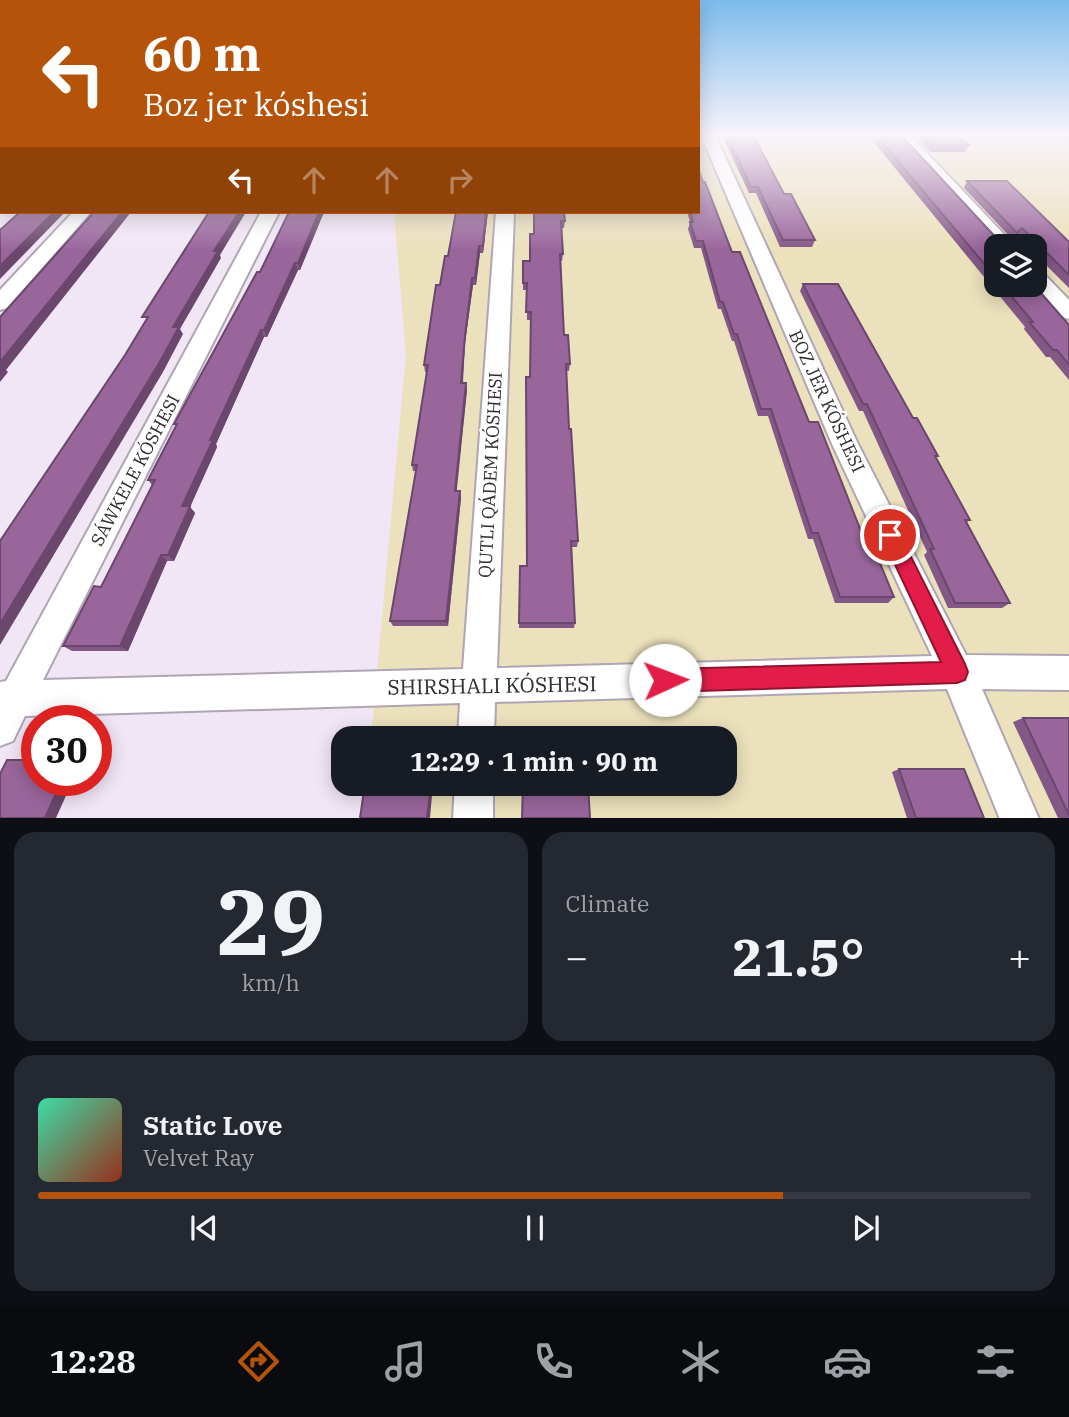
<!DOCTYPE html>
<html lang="en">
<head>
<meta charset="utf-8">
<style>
  body { margin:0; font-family:"IBM Plex Serif",serif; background:#242831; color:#f1f3f6; height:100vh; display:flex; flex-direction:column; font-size:26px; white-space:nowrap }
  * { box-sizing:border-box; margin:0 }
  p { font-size:23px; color:#9ea1a6 }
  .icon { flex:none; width:38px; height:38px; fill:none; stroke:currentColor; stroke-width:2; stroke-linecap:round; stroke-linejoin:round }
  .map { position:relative; height:818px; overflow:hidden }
  .sheet { display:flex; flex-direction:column; gap:14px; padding:14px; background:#0d0f14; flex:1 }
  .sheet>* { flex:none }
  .hud { position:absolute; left:0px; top:0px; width:700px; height:214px; box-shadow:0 4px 18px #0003; background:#b45309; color:#fff; overflow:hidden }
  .controls { position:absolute; left:984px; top:234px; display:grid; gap:14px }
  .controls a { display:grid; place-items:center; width:63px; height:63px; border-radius:14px; background:#171b24; box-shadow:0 4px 18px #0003; font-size:35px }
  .speed { position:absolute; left:21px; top:705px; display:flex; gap:14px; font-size:35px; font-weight:700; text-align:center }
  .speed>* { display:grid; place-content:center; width:91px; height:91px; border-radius:50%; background:#171b24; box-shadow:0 4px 18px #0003; line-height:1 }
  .speed .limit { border:10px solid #d22; background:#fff; color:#111 }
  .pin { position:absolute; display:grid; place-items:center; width:60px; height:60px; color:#fff; margin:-30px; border:4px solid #fff; border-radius:50%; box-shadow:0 2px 7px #0007 }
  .me { position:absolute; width:77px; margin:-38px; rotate:88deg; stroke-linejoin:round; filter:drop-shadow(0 0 5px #0008) }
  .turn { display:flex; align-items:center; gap:24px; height:147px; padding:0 28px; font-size:32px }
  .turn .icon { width:91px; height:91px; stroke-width:2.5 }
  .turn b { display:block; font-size:49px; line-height:60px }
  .lanes { display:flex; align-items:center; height:66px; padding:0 28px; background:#0003; justify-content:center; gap:35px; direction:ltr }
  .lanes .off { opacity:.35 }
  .big { font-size:52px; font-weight:700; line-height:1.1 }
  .sheet .card { flex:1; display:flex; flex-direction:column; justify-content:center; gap:10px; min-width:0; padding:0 24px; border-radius:21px; background:#242831 }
  .sheet .dial { align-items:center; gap:0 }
  .dial b { font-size:91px; line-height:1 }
  .song { display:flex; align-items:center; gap:21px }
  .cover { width:84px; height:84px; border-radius:10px; background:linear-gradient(135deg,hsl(160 70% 55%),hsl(10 70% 35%)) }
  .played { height:7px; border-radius:4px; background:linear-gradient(90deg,#b45309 75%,#363941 75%) }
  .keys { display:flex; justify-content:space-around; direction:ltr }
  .heat { display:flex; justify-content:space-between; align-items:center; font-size:38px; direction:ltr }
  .sheet .tiles { flex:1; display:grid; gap:14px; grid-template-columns:1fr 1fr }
  .card:last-child { grid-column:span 2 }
  .trip { position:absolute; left:331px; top:726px; width:406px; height:70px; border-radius:21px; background:#171b24; box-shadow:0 4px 18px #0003; font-weight:700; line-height:70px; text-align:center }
  .tab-bar { display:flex; height:112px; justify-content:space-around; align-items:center; background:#090b0e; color:#9ea1a6 }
  .tab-bar .icon { width:49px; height:49px }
  .tab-bar .current { color:#b45309 }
  .tab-bar b { font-size:32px; color:#f1f3f6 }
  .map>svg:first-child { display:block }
</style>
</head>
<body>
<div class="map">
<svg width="1069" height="819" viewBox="0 0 1069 819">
  <rect width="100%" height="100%" fill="#f1e6f5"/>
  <path fill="#ebe1bc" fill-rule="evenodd" d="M698 135H1069V818L363 819 366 784H724V738H371L406 354 394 212H698ZM996 247H1034V285H996Z"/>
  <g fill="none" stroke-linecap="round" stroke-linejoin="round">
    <defs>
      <g id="minor">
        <path d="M701 135H715L858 444 966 655 1069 656V690L982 689 1039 819H1000L947 689 495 702 494 738H458L460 703 25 716 13 741 0 746V682L6 681 261 212H279L43 680 463 669 496 212H514L497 668 932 656 832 444Z"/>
        <path d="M895 135H910L1016 247H997Z"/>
        <path d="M73 212H91L7 308 0 310V290Z"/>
        <path d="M1034 269 1041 271 1069 300V319L1062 317 1033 285Z"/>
        <path d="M455 784H493V819H453Z"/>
      </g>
    </defs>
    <use href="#minor" stroke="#afa5b3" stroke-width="4"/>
    <use href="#minor" fill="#fff" fill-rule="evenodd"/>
  </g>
  <g fill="#845886">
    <path d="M722 135H753L784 194 815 240 812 247H780L756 193H749Z"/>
    <path d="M868 135H901L996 247V285H1034L1069 325V380L1050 357H1046L1024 329 1025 327Z"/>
    <path d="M914 135H958L969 145 965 152H930Z"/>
    <path d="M1062 135H1069V141Z"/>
    <path d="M967 181 1069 242V288L1034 253V247H1029L1017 235 1012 239 964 188Z"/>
    <path d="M703 182 732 252 809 422 866 544 894 597 888 603H835L813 539H808L768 416H758L734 341H732L721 309H718L701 248H694L688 229 690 222 687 212H698Z"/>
    <path d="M289 212H328H324L300 270H298L267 337H264L216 444 217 447 190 507 195 513 174 561H167L128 651H72L63 646 101 587 152 485 148 480 176 426 174 424 260 272Z"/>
    <path d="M488 212 483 253H480L476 285H473L465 343 463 383H466L467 390 456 491H460L461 498 448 626H393L390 621 416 471H413L412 465 427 372H425L424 365 440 285 448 256Z"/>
    <path d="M534 212 565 221 564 228H561L563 254 562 261H561L564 335 570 364 569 371H566L569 429 578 541 577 547H571L575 623 574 628H519L520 566H527L531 320H527V290H523V261H530L534 234Z"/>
    <path d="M803 284 913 418 938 456 936 458 970 520 967 522 1010 603 1002 608H948L924 555 927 552 863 411H859L800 291Z"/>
    <path d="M1023 718H1069V818H1058L1013 722Z"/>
    <path d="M899 769 984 818H907L892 772Z"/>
  </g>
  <g fill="#6b476d">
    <path d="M2 155V165L0 166V156Z"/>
    <path d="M54 212H65L0 279V266Z"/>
    <path d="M122 212H131L6 370 8 372 0 382V362Z"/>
    <path d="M239 212H246L220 255 221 258 180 329 183 334 163 372 0 645V624L214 251Z"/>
    <path d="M319 212H324L300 270 298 263Z"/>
    <path d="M486 212H488L483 253V246Z"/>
    <path d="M479 246 480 253 476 285 475 278Z"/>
    <path d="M295 263 298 270 267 337 264 330Z"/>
    <path d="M472 278 473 285 465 343 462 390 461 383 465 336Z"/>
    <path d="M261 330 264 337 216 444 217 447 190 507 195 513 174 561 168 555 182 506 210 440Z"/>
    <path d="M466 383 467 390 456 498 455 491Z"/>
    <path d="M460 491 461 498 448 626 446 621Z"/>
    <path d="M161 555 167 561 128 651 120 646Z"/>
    <path d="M62 780H73L56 818H45Z"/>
    <path d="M431 784H433L430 818H427Z"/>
  </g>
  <g fill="#99669c" stroke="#6b476d" stroke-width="2">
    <path d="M0 135H2V155L0 156Z"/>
    <path d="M727 135H753L784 194H791L815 240H783L758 187H751Z"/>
    <path d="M876 135H901L1000 242 1006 243 1001 247H996V278Z"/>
    <path d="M923 135H958L969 145H933Z"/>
    <path d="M698 168 703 182H705L732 252H740L809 422H818L866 544H872L894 597H840L818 533H812L771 409H761L737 334H734L723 302H720L703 241H696L690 222H693L690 212H698Z"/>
    <path d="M967 181H1007L1069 242V275L1022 228 1017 233Z"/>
    <path d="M20 212H54L0 266V230Z"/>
    <path d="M94 212H122L0 362V317Z"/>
    <path d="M209 212H239L214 251H218L173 327H179L158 365 0 624V541L125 355 148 317H142Z"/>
    <path d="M289 212H319L298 263H295L264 330H261L210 440H213L182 506H190L168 555H161L120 646H63L94 586 101 587 155 480H148L177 424H174L257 272H260Z"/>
    <path d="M456 212H486L483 246H479L475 278H472L465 336 461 383H466L455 491H460L446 621H390L417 465H412L428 365H424L436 285H440L445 256H448Z"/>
    <path d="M534 212H564L565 221H561L563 254H560L564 335H568L570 364H566L569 429H571L578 541H571L575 623H519L520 566H527L526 377H530L531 312H526L527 283H523V261H530V234H534Z"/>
    <path d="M803 284H838L913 418H917L938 456H935L970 520H965L1010 603H955L930 549H934L867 404H863Z"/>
    <path d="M1002 285H1034L1069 325V365L1057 350H1053L1029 322H1033Z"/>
    <path d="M1023 718H1069V815Z"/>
    <path d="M7 760H37V780H62L45 818H0V774Z"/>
    <path d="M899 769H964L984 818H916Z"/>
    <path d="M365 784H431L427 818H360Z"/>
    <path d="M523 784H588L590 818H522Z"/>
  </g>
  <linearGradient id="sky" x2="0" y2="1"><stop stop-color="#7bbbec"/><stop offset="0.54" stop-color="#f9f4fa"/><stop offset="1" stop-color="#f9f4fa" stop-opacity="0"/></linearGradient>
  <rect width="1069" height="250" fill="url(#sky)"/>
  <path fill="#e11d48" stroke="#92132f" stroke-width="2" d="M890 527 897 529 965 664 968 672 965 680 957 683 665 692 657 688 654 680 657 673 665 669 941 662 881 535 883 529Z"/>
  <g text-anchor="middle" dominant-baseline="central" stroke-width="5" stroke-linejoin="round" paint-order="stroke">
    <g font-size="18" fill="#2f2b31" stroke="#fff">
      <text transform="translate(827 401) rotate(65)">BOZ JER KÓSHESI</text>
      <text transform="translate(135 470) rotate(-62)">SÁWKELE KÓSHESI</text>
      <text transform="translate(490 475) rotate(-87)">QUTLI QÁDEM KÓSHESI</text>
    </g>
    <g font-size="21" fill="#2f2b31" stroke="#fff">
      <text transform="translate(492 685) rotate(-1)">SHIRSHALI KÓSHESI</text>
    </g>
  </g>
</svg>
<div class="controls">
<a><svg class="icon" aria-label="layers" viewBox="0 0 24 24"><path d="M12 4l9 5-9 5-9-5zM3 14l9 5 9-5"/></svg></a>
</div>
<div class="speed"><div class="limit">30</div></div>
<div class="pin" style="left:890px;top:535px;background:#d93025"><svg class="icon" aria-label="arrive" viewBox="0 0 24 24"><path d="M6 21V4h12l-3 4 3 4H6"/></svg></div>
<svg class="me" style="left:665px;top:680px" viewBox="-20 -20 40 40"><circle r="19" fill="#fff"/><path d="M0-13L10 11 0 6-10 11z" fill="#e11d48"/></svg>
<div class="trip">12:29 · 1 min · 90 m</div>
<div class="hud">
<div class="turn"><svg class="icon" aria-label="left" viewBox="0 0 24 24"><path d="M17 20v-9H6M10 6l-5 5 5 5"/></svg><div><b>60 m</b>Boz jer kóshesi</div></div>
<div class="lanes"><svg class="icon" aria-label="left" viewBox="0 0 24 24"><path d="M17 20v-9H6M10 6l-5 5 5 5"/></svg><svg class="icon off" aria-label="ahead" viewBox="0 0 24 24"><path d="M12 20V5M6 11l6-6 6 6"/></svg><svg class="icon off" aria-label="ahead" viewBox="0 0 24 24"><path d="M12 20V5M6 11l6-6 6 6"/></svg><svg class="icon off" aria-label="right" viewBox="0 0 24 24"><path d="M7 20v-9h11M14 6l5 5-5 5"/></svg></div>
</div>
</div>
<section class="sheet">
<div class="tiles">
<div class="card dial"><b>29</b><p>km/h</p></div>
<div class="card"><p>Climate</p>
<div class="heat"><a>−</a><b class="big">21.5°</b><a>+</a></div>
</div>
<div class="card">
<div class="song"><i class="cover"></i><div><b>Static Love</b><p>Velvet Ray</p></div></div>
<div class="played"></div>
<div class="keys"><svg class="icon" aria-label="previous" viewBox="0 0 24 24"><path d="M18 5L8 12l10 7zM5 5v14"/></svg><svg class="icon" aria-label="pause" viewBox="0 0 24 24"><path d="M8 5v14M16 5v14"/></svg><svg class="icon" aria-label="next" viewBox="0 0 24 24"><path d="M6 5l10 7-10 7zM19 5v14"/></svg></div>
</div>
</div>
</section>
<nav class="tab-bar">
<b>12:28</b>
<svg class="icon current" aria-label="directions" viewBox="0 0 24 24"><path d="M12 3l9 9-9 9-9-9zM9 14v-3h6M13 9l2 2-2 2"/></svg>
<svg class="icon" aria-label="music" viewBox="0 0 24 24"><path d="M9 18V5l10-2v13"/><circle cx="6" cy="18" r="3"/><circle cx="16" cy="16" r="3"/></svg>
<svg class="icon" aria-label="phone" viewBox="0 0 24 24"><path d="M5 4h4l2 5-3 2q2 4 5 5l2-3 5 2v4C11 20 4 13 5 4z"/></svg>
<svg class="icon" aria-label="climate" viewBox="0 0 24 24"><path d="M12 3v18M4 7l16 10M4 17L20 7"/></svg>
<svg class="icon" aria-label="car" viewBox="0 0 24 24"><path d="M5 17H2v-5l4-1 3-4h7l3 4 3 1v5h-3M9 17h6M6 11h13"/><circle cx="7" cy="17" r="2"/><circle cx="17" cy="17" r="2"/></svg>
<svg class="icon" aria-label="filters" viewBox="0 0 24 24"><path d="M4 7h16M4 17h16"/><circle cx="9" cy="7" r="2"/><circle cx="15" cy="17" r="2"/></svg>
</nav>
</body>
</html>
